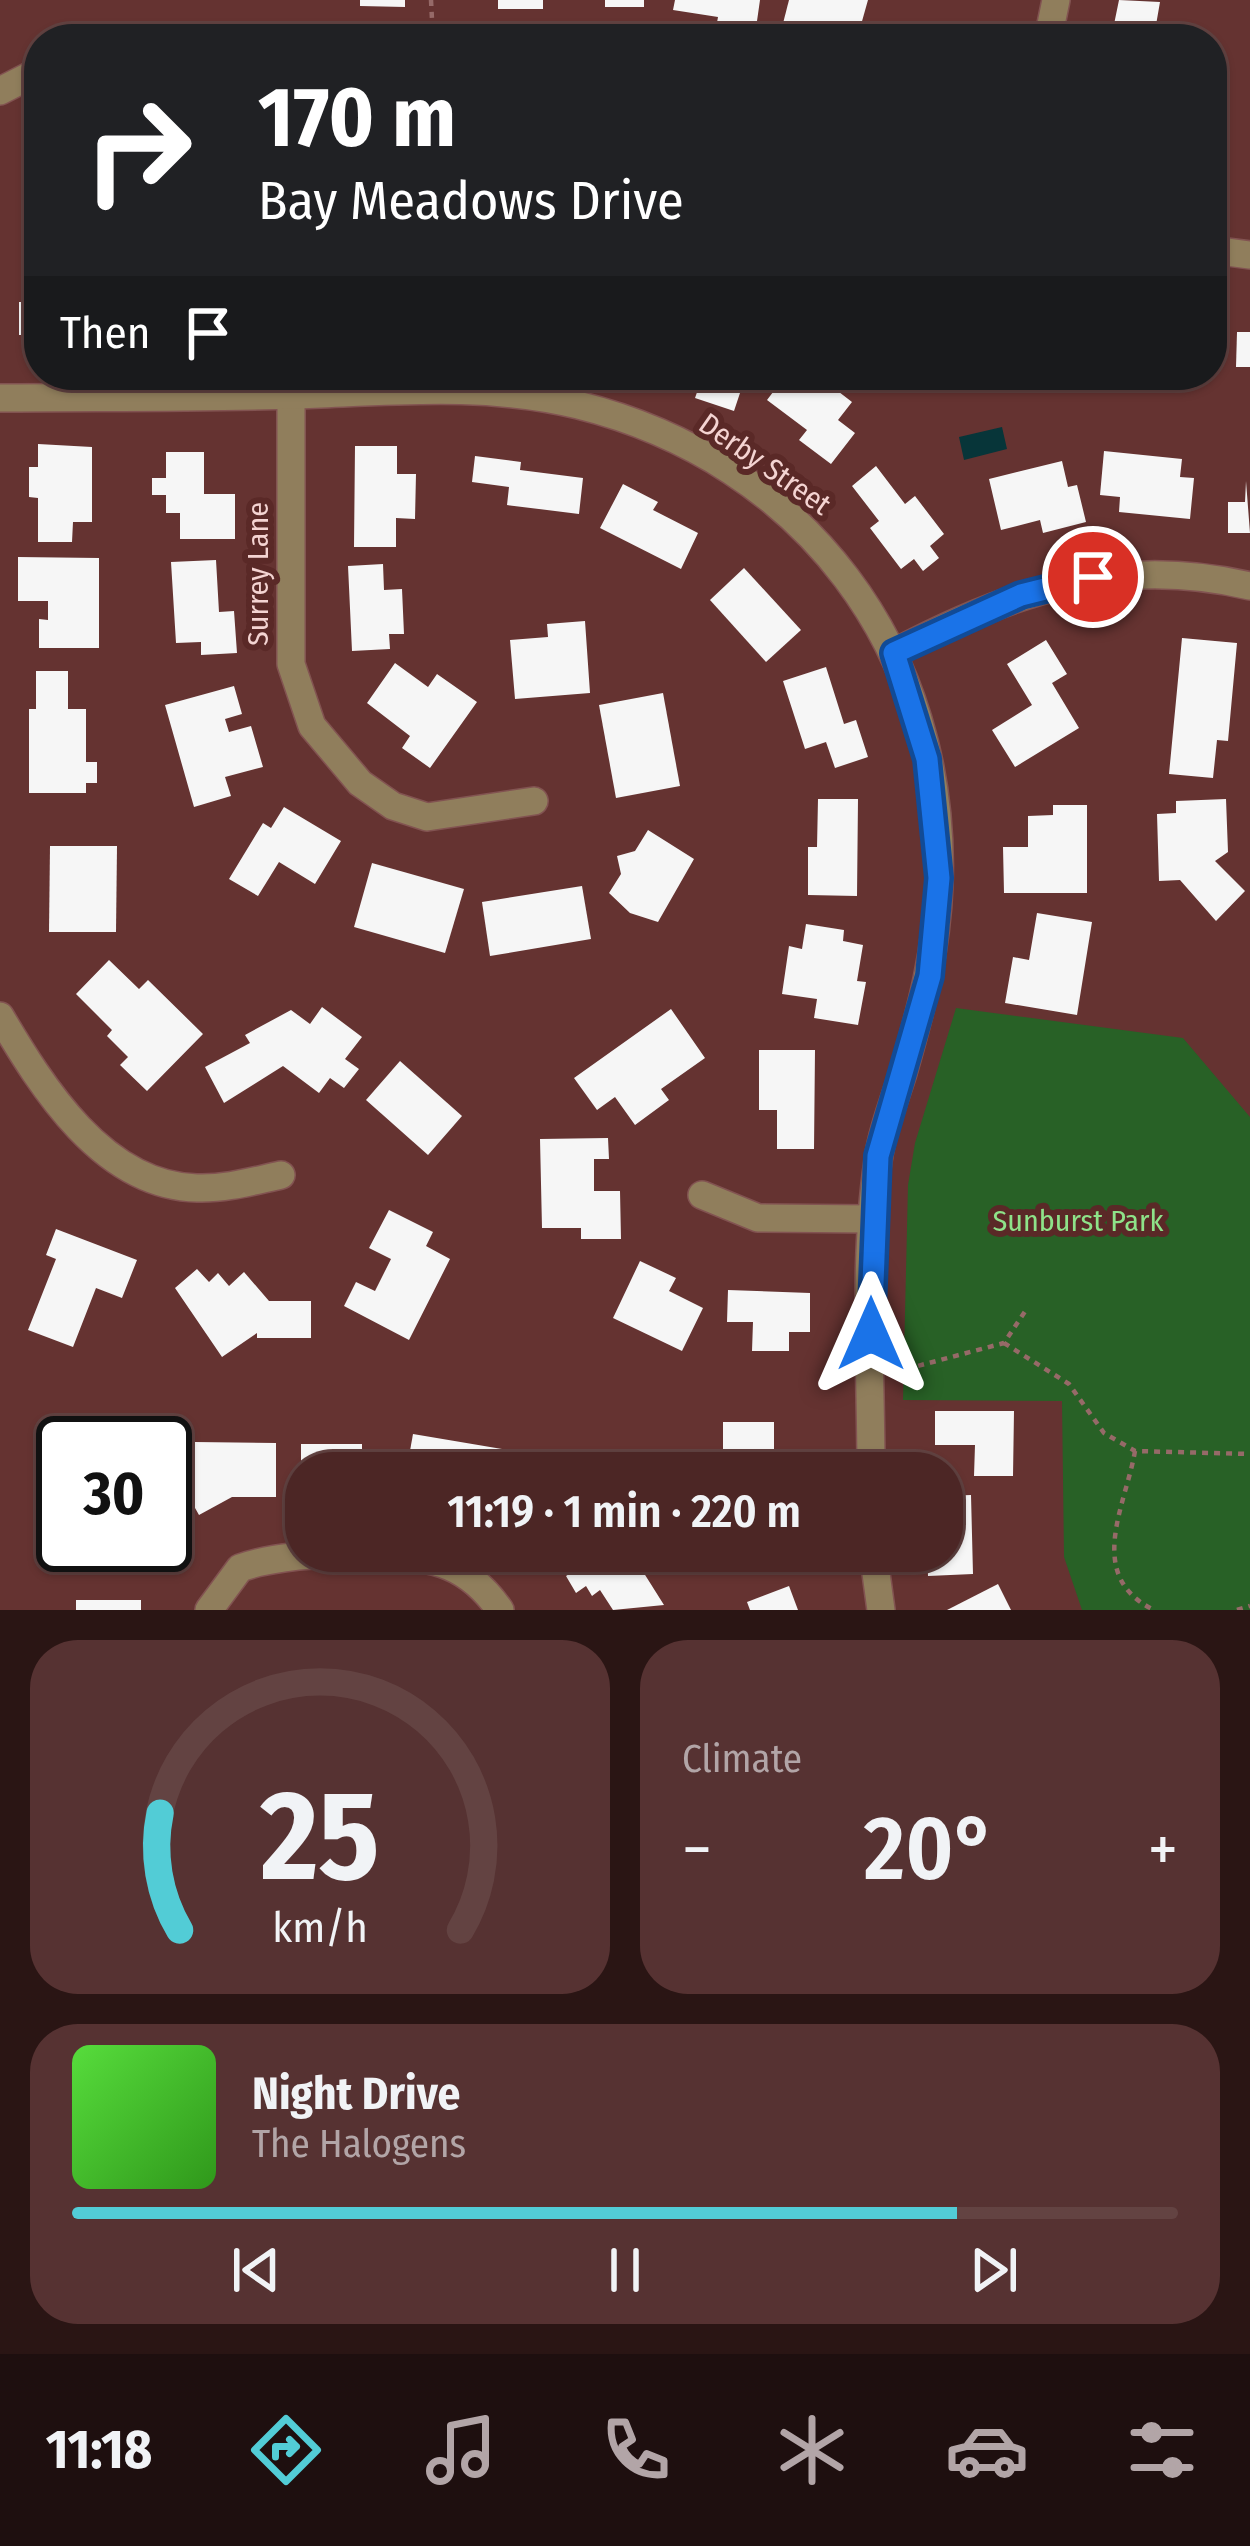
<!DOCTYPE html>
<html lang="en">
<head>
<meta charset="utf-8">
<style>
  body { margin:0; font-family:"Fira Sans Condensed",sans-serif; background:#563232; color:#f1f3f6; height:100vh; display:flex; flex-direction:column; font-size:45px; white-space:nowrap }
  * { box-sizing:border-box; margin:0 }
  p { font-size:39px; color:#b2a5a7 }
  .icon { flex:none; width:66px; height:66px; fill:none; stroke:currentColor; stroke-width:2; stroke-linecap:round; stroke-linejoin:round }
  .map { position:relative; height:1610px; overflow:hidden }
  .drawer { display:flex; flex-direction:column; gap:30px; padding:30px; background:#2a1514; flex:1 }
  .drawer>* { flex:none }
  .top-card { position:absolute; left:24px; top:24px; width:1203px; height:366px; border-radius:48px; box-shadow:0 3px 9px #0004,0 0 0 3px #634342; background:#202124; color:#fff; overflow:hidden }
  .speed { position:absolute; left:36px; top:1416px; display:flex; gap:24px; font-size:60px; font-weight:700; text-align:center }
  .speed>* { display:grid; place-content:center; width:156px; height:156px; border-radius:50%; background:#4c2625; box-shadow:0 3px 9px #0004,0 0 0 3px #634342; line-height:1 }
  .speed .limit { border:6px solid #111; border-radius:18px; background:#fff; color:#111 }
  .pin { position:absolute; display:grid; place-items:center; width:102px; height:102px; color:#fff; margin:-51px; border:6px solid #fff; border-radius:50%; box-shadow:0 3px 12px #0007 }
  .me { position:absolute; width:132px; margin:-66px; rotate:0deg; stroke-linejoin:round; filter:drop-shadow(0 0 9px #0008) }
  .turn { display:flex; align-items:center; gap:42px; height:252px; padding:0 36px; font-size:54px }
  .turn .icon { width:156px; height:156px; stroke-width:2.5 }
  .turn b { display:block; font-size:84px; line-height:102px }
  .then { display:flex; align-items:center; height:114px; padding:0 36px; background:#0003; gap:24px; font-size:45px }
  .big { font-size:90px; font-weight:600; line-height:1.1 }
  .drawer .tile { flex:1; display:flex; flex-direction:column; justify-content:center; gap:18px; min-width:0; padding:0 42px; border-radius:48px; background:#563232 }
  .drawer .dial { align-items:center; gap:0 }
  .dial svg { height:312px; overflow:visible; fill:none; stroke:#634342; stroke-width:7; stroke-linecap:round; text-anchor:middle }
  .dial text { fill:#f1f3f6; stroke:none }
  .song { display:flex; align-items:center; gap:36px }
  .cover { width:144px; height:144px; border-radius:18px; background:linear-gradient(135deg,hsl(110 70% 55%),hsl(110 70% 35%)) }
  .played { height:12px; border-radius:6px; background:linear-gradient(90deg,#52ccd6 80%,#634342 80%) }
  .keys { display:flex; justify-content:space-around; direction:ltr }
  .heat { display:flex; justify-content:space-between; align-items:center; font-size:66px; direction:ltr }
  .drawer .tiles { flex:1; display:grid; gap:30px; grid-template-columns:1fr 1fr }
  .tile:last-child { grid-column:span 2 }
  .trip { position:absolute; left:285px; top:1452px; width:678px; height:120px; border-radius:48px; background:#4c2625; box-shadow:0 3px 9px #0004,0 0 0 3px #634342; font-weight:600; line-height:120px; text-align:center }
  .tab-bar { display:flex; height:192px; justify-content:space-around; align-items:center; background:#1e0f0f; color:#b2a5a7 }
  .tab-bar .icon { width:84px; height:84px }
  .tab-bar .on { color:#52ccd6 }
  .tab-bar b { font-size:54px; color:#f1f3f6 }
  .map>svg:first-child { display:block }
</style>
</head>
<body>
<div class="map">
<svg width="1250" height="1610" viewBox="0 0 1250 1610">
  <rect width="100%" height="100%" fill="#653331"/>
  <path fill="#286126" d="M956 1008 1183 1038 1250 1117V1610H1082L1064 1557 1062 1401 903 1400 908 1185 915 1143Z"/>
  <path fill="#073539" d="M1002 427 1007 449 964 460 959 437Z"/>
  <g fill="#f6f6f6">
    <path d="M360 0H405V7L360 6Z"/>
    <rect x="498" y="0" width="45" height="9"/>
    <rect x="605" y="0" width="39" height="7"/>
    <path d="M675 0H760L755 35 716 28 718 17 673 10Z"/>
    <path d="M789 0H868L857 39H779Z"/>
    <path d="M1119 0 1160 2 1156 25 1170 28 1167 39H1111Z"/>
    <rect x="19" y="302" width="20" height="33"/>
    <path d="M1237 332H1250V367H1236Z"/>
    <path d="M703 375H746L734 411 695 398Z"/>
    <path d="M786 375H817L852 402 838 420 855 433 831 464 799 440 807 430 767 400Z"/>
    <path d="M38 444 92 447V522H73L72 542H38V498L29 497V467H38Z"/>
    <path d="M355 446H397V474H416L415 519 396 518V547H354Z"/>
    <path d="M1104 451 1182 459 1180 477 1194 478 1190 519 1119 512 1120 497 1100 495Z"/>
    <path d="M166 452H204V494H235V539H180V513H166V495H152V478H166Z"/>
    <path d="M475 456 521 462 520 470 583 478 579 514 507 505 509 487 472 482Z"/>
    <path d="M1062 461 1068 487 1077 485 1086 522 1043 533 1040 520 1001 530 989 479Z"/>
    <path d="M876 466 905 504 915 496 944 534 930 546 939 558 923 571 914 559 901 569 870 528 879 521 852 486Z"/>
    <path d="M1246 481 1250 533H1228V502H1245Z"/>
    <path d="M623 484 658 502 653 510 698 533 681 569 600 528Z"/>
    <path d="M18 557 99 558V648H39V619L48 620V601H18Z"/>
    <path d="M216 560 219 612 234 611 237 653 201 655V642L176 643 171 562Z"/>
    <path d="M383 564 384 590 402 589 404 634H389L390 649 352 651 348 566Z"/>
    <path d="M744 568 801 630 766 662 710 600Z"/>
    <path d="M585 621 590 693 515 699 510 640 548 637 547 624Z"/>
    <path d="M1182 638 1237 643 1228 741 1217 740 1213 778 1169 774Z"/>
    <path d="M1046 640 1067 674 1052 683 1079 728 1015 767 992 730 1032 705 1007 664Z"/>
    <path d="M395 663 428 687 437 674 477 702 430 768 402 748 410 736 367 703Z"/>
    <path d="M826 667 844 724 856 720 868 757 835 768 826 742 805 749 783 681Z"/>
    <path d="M36 671H68V709H86V762H97V783H86V793H29V709H36Z"/>
    <path d="M234 686 242 714 225 719 229 732 251 726 263 767 225 777 231 796 194 807 165 705Z"/>
    <path d="M663 693 680 786 616 798 599 705Z"/>
    <path d="M818 799H858L857 896 808 895V847H817Z"/>
    <path d="M1226 799 1228 852 1215 861 1245 891 1216 921 1180 880 1159 881 1157 814 1176 813V801Z"/>
    <path d="M1053 805H1087V893H1004L1003 847H1028V816L1053 815Z"/>
    <path d="M284 807 341 841 315 884 279 862 258 896 229 879 263 823 271 828Z"/>
    <path d="M648 830 694 859 658 922 630 913 609 893 621 874 617 856 635 851Z"/>
    <path d="M50 846H117L116 932H49Z"/>
    <path d="M372 863 464 889 445 953 354 927Z"/>
    <path d="M582 886 591 939 490 956 482 902Z"/>
    <path d="M1037 913 1092 922 1077 1015 1005 1003 1013 957 1029 960Z"/>
    <path d="M806 924 844 930 843 941 863 945 857 981 866 982 858 1025 814 1018 817 999 782 994 789 946 802 949Z"/>
    <path d="M109 960 139 989 148 980 203 1034 147 1091 120 1065 128 1057 107 1036 112 1030 76 994Z"/>
    <path d="M322 1007 362 1037 345 1059 359 1069 344 1088 330 1078 319 1093 283 1066 224 1103 205 1067 250 1043 245 1035 291 1010 310 1024Z"/>
    <path d="M671 1009 705 1058 661 1089 669 1100 635 1125 615 1097 597 1110 574 1078Z"/>
    <path d="M759 1050H815L814 1149H777V1110H759Z"/>
    <path d="M400 1061 462 1116 428 1155 366 1100Z"/>
    <path d="M608 1138 609 1159H594V1191H620L621 1239H581V1228H542L540 1139Z"/>
    <path d="M389 1210 433 1232 426 1246 450 1259 409 1340 344 1306 356 1282 375 1291 391 1259 369 1248Z"/>
    <path d="M56 1229 137 1260 122 1298 96 1288 73 1347 28 1330 56 1259 46 1255Z"/>
    <path d="M640 1261 676 1278 669 1291 703 1308 682 1351 613 1318Z"/>
    <path d="M197 1269 209 1282 218 1273 229 1286 244 1272 269 1301H311V1338H257V1333L222 1357 175 1288Z"/>
    <path d="M728 1290 810 1293V1332H789V1351H752L753 1322H727Z"/>
    <path d="M935 1411H1014L1013 1476H974L975 1445H935Z"/>
    <rect x="723" y="1422" width="51" height="51"/>
    <path d="M128 1425 140 1443H102Z"/>
    <path d="M413 1434 502 1449 498 1473H406Z"/>
    <path d="M194 1442 276 1443V1497H232L199 1515 182 1485 194 1479Z"/>
    <path d="M301 1444H362V1473H306V1486H301Z"/>
    <path d="M564 1459 572 1473H538Z"/>
    <path d="M971 1495 973 1574 928 1576 927 1551H942V1496Z"/>
    <path d="M165 1511 178 1514 164 1574 74 1557 77 1545H165Z"/>
    <path d="M604 1551H630L664 1605 613 1610 600 1590 592 1596 586 1586 576 1593 566 1576Z"/>
    <rect x="741" y="1551" width="38" height="11"/>
    <path d="M998 1584 1011 1610H947Z"/>
    <path d="M789 1586 798 1610H750L747 1602Z"/>
    <rect x="76" y="1600" width="65" height="10"/>
  </g>
  <g fill="none" stroke-linecap="round" stroke-linejoin="round">
    <defs>
      <g id="minor">
        <path d="M1048 39 1056 0"/>
        <path d="M0 91 39 71"/>
        <path d="M1212 250 1250 255"/>
        <path d="M291 375V664L312 726 360 783 393 806 427 817 534 801"/>
        <path d="M0 398C98 397 196 398 294 395 388 392 485 382 578 405 804 461 947 650 939 884 937 950 921 1010 903 1073 894 1101 882 1131 878 1161 863 1263 871 1370 871 1473"/>
        <path d="M894 653C1010 591 1118 555 1250 586"/>
        <path d="M0 1016C42 1087 103 1186 197 1188 226 1189 253 1181 281 1175"/>
        <path d="M702 1195 758 1218 872 1219"/>
        <path d="M873 1551 881 1610"/>
        <path d="M209 1610 240 1568C286 1551 397 1548 443 1564 467 1572 486 1590 500 1610"/>
      </g>
    </defs>
    <use href="#minor" stroke="#825351" stroke-width="30"/>
    <g stroke="#966a68" stroke-width="4.5" stroke-dasharray="6 6" stroke-linecap="butt">
      <path d="M431 0 433 39"/>
      <path d="M1004 1343 1069 1384 1104 1433 1135 1451 1250 1454"/>
      <path d="M895 1372 1004 1343 1028 1307"/>
      <path d="M1135 1451C1126 1505 1084 1576 1154 1610"/>
      <path d="M1237 1610 1250 1606"/>
    </g>
    <use href="#minor" stroke="#907e5c" stroke-width="27"/>
  </g>
  <g fill="none" stroke-linecap="round" stroke-linejoin="round">
    <defs>
      <path id="route" d="M871 1334 878 1156 930 976 939 878 927 759 894 653 1021 595 1093 577"/>
    </defs>
    <use href="#route" stroke="#114b97" stroke-width="30"/>
    <use href="#route" stroke="#1a73e8" stroke-width="21"/>
  </g>
  <g text-anchor="middle" dominant-baseline="central" stroke-width="12" stroke-linejoin="round" paint-order="stroke">
    <g font-size="30" fill="#f4d4d2" stroke="#5a2927">
      <text transform="translate(765 464) rotate(35)">Derby Street</text>
      <text transform="translate(258 574) rotate(-90)">Surrey Lane</text>
    </g>
    <g font-size="30" fill="#8ee389" stroke="#5a2927">
      <text x="1078" y="1221">Sunburst Park</text>
    </g>
  </g>
</svg>
<div class="speed"><div class="limit">30</div></div>
<div class="pin" style="left:1093px;top:577px;background:#d93025"><svg class="icon" aria-label="arrive" viewBox="0 0 24 24"><path d="M6 21V4h12l-3 4 3 4H6"/></svg></div>
<svg class="me" style="left:871px;top:1334px" viewBox="-20 -20 40 40"><path d="M0-17L14 15 0 8-14 15z" fill="#1a73e8" stroke="#fff" stroke-width="4"/></svg>
<div class="trip">11:19 · 1 min · 220 m</div>
<div class="top-card">
<div class="turn"><svg class="icon" aria-label="right" viewBox="0 0 24 24"><path d="M7 20v-9h11M14 6l5 5-5 5"/></svg><div><b>170 m</b>Bay Meadows Drive</div></div>
<div class="then">Then<svg class="icon" aria-label="arrive" viewBox="0 0 24 24"><path d="M6 21V4h12l-3 4 3 4H6"/></svg></div>
</div>
</div>
<section class="drawer">
<div class="tiles">
<div class="tile dial"><svg viewBox="0 0 100 80">
<path d="M14 69A42 42 0 1 1 86 69"/>
<path d="M14 69A42 42 0 0 1 9 39" stroke="#52ccd6"/>
<text x="50" y="56" font-size="32" font-weight="700">25</text>
<text x="50" y="72" font-size="11">km/h</text>
</svg></div>
<div class="tile"><p>Climate</p>
<div class="heat"><a>−</a><b class="big">20°</b><a>+</a></div>
</div>
<div class="tile">
<div class="song"><i class="cover"></i><div><b>Night Drive</b><p>The Halogens</p></div></div>
<div class="played"></div>
<div class="keys"><svg class="icon" aria-label="previous" viewBox="0 0 24 24"><path d="M18 5L8 12l10 7zM5 5v14"/></svg><svg class="icon" aria-label="pause" viewBox="0 0 24 24"><path d="M8 5v14M16 5v14"/></svg><svg class="icon" aria-label="next" viewBox="0 0 24 24"><path d="M6 5l10 7-10 7zM19 5v14"/></svg></div>
</div>
</div>
</section>
<nav class="tab-bar">
<b>11:18</b>
<svg class="icon on" aria-label="directions" viewBox="0 0 24 24"><path d="M12 3l9 9-9 9-9-9zM9 14v-3h6M13 9l2 2-2 2"/></svg>
<svg class="icon" aria-label="music" viewBox="0 0 24 24"><path d="M9 18V5l10-2v13"/><circle cx="6" cy="18" r="3"/><circle cx="16" cy="16" r="3"/></svg>
<svg class="icon" aria-label="phone" viewBox="0 0 24 24"><path d="M5 4h4l2 5-3 2q2 4 5 5l2-3 5 2v4C11 20 4 13 5 4z"/></svg>
<svg class="icon" aria-label="climate" viewBox="0 0 24 24"><path d="M12 3v18M4 7l16 10M4 17L20 7"/></svg>
<svg class="icon" aria-label="car" viewBox="0 0 24 24"><path d="M5 17H2v-5l4-1 3-4h7l3 4 3 1v5h-3M9 17h6M6 11h13"/><circle cx="7" cy="17" r="2"/><circle cx="17" cy="17" r="2"/></svg>
<svg class="icon" aria-label="filters" viewBox="0 0 24 24"><path d="M4 7h16M4 17h16"/><circle cx="9" cy="7" r="2"/><circle cx="15" cy="17" r="2"/></svg>
</nav>
</body>
</html>
